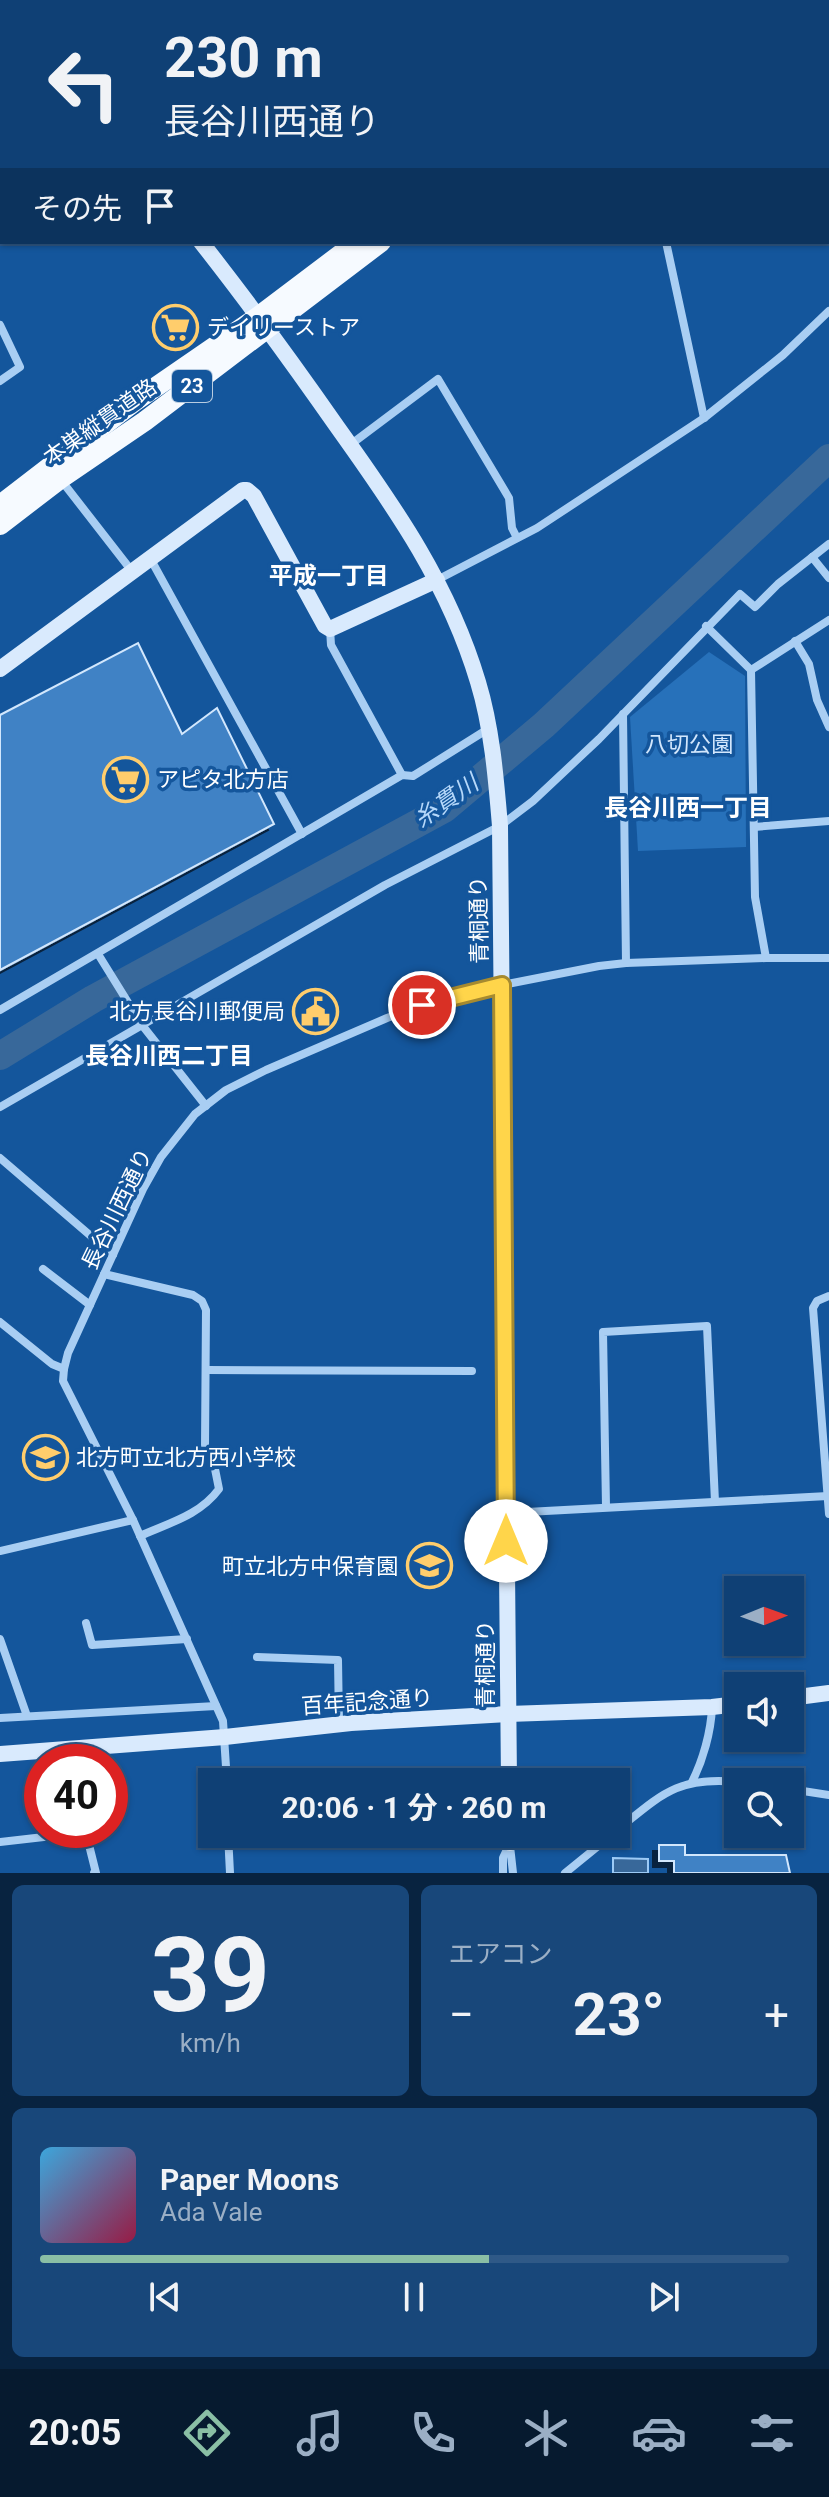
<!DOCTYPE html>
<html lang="ja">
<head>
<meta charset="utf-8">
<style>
  body { margin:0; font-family:Roboto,"Noto Sans JP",sans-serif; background:#18477a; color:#f1f3f6; height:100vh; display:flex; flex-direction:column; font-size:30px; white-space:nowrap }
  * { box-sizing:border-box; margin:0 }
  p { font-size:26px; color:#9bafc5 }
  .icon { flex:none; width:44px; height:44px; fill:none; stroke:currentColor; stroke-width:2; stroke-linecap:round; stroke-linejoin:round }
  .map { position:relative; height:1873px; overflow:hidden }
  .details { display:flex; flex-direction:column; gap:12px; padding:12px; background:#082340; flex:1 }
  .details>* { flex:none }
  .banner { position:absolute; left:0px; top:0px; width:830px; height:244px; box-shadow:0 2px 6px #0004,0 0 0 2px #2f5987; background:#0f4075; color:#f1f3f6; overflow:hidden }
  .needle { width:52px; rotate:89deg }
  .tools { position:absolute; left:724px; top:1576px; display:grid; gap:16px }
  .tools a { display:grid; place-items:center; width:80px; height:80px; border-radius:0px; background:#0f4075; box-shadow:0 2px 6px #0004,0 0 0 2px #2f5987; font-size:40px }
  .speed { position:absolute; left:24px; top:1744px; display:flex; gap:16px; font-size:40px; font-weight:700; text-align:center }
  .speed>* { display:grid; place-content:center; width:104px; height:104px; border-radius:50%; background:#0f4075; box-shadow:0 2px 6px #0004,0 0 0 2px #2f5987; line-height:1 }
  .speed .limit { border:12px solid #d22; background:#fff; color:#111 }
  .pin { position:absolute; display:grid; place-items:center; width:68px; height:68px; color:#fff; margin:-34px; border:4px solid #fff; border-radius:50%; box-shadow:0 2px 8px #0007 }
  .me { position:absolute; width:88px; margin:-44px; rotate:0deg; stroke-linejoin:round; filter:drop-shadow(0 0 6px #0008) }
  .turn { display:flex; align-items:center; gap:28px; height:168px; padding:0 32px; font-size:36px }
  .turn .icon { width:104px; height:104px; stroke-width:2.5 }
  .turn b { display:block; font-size:56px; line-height:68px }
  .then { display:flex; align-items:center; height:76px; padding:0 32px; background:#0003; gap:16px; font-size:30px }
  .big { font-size:60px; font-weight:700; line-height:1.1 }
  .details .widget { flex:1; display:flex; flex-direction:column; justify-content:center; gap:12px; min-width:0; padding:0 28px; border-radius:12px; background:#18477a }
  .details .dial { align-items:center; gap:0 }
  .dial b { font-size:104px; line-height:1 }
  .song { display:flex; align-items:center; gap:24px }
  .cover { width:96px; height:96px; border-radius:12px; background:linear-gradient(135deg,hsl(200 70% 55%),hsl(340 70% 35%)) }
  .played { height:8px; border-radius:4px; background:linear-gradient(90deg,#8abfa5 60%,#2f5987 60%) }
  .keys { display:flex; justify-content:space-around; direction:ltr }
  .heat { display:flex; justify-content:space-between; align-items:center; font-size:44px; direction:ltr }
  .details .tiles { flex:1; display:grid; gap:12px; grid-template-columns:1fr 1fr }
  .widget:last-child { grid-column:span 2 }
  .trip { position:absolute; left:198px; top:1768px; width:432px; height:80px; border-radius:0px; background:#0f4075; box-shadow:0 2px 6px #0004,0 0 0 2px #2f5987; font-weight:700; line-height:80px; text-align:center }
  .menu { display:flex; height:128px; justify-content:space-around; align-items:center; background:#061a2f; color:#9bafc5 }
  .menu .icon { width:56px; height:56px }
  .menu .active { color:#8abfa5 }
  .menu b { font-size:36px; color:#f1f3f6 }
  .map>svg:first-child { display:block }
</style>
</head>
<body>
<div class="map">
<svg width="829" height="1873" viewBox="0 0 829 1873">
  <defs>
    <filter id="shadow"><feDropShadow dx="-6" dy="6" stdDeviation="0" flood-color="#0009"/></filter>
  </defs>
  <rect width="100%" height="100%" fill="#14569c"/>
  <path fill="#2771ba" d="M709 652 745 676 746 847 638 851 630 717Z"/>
  <path fill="#38689a" stroke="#9ccaf6" stroke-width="2" d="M613 1858 648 1859V1873H613Z"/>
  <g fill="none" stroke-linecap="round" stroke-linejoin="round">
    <path stroke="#38689a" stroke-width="28" d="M0 1056 93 999 444 809 544 725 829 458"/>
  </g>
  <g fill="#4182c5" stroke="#d2e7fd" stroke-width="2" filter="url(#shadow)">
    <path d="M138 643 182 734 217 708 274 824 0 970V715Z"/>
    <path d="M659 1845H685V1855H786L790 1873H674V1861H659Z"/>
  </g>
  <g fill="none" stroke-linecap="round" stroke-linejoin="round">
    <g stroke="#a9cef3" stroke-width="8">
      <path d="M11 2 12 0"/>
      <path d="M179 2V0"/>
      <path d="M291 2V0"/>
      <path d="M828 33H829"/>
      <path d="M0 166 2 165"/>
      <path d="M666 242 704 418"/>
      <path d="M0 325 20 367 0 381"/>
      <path d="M350 445 438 379 509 498 512 528 517 538"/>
      <path d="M61 480 131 570"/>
      <path d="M812 557 829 578"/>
      <path d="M150 558 302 834"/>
      <path d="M437 580 537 528 704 418 783 355 829 311"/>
      <path d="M706 626 751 670 755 897 766 958"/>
      <path d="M330 629 331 645 402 775"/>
      <path d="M795 641 809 664 817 700 829 727"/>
      <path d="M751 670 829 620"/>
      <path d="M623 714 626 963"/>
      <path d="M754 827 829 821"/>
      <path d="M98 954 142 1025 206 1106"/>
      <path d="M0 1010 402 775 413 776 488 729"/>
      <path d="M0 1107 385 885 500 826 533 801 599 739 740 594 755 607 778 584 829 544"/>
      <path d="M0 1158 113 1255"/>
      <path d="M43 1269 90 1305"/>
      <path d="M104 1274 193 1295 202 1301 206 1310 205 1447 214 1464 219 1489C200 1515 169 1523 140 1536"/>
      <path d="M829 1296 817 1301 813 1308 829 1514"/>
      <path d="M0 1322 52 1364 64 1369 63 1381 133 1520 223 1721 227 1782"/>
      <path d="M64 1369 68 1353 143 1189 161 1157 195 1114 226 1090 266 1070 387 1018 422 1005 502 985 599 966 626 963 766 958H829"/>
      <path d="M206 1370 472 1371"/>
      <path d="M606 1507 603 1332 707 1326 715 1502"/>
      <path d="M506 1513 828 1496"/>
      <path d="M0 1551 133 1520"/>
      <path d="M86 1623 92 1645 187 1639"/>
      <path d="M0 1639 27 1716"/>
      <path d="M257 1657 338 1660 339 1724"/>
      <path d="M0 1718 216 1706"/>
      <path d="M83 1748 84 1762"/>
      <path d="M692 1782C703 1760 711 1732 712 1707"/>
      <path d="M790 1789 829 1795"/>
      <path d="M616 1831C661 1795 677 1776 738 1782"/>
      <path d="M86 1833 96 1873H94"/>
      <path d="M228 1834 230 1873"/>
      <path d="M0 1842 105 1830"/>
      <path d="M510 1846 513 1873"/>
      <path d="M503 1873V1858L510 1843"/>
      <path d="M565 1873 613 1834"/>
    </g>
    <g stroke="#d9eafd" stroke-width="16">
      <path d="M0 229H2"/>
      <path d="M201 242C249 303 294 365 338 428 396 509 449 585 478 682 492 728 496 778 500 826L509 1782"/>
      <path d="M0 669 243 490H247L254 496 325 626 330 629 437 580"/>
      <path d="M790 1698 829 1693"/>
      <path d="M0 1754 225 1737 351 1723 508 1714 712 1707 738 1704"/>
      <path d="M509 1834 510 1843"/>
    </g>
    <g stroke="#f6faff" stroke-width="20">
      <path d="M661 2 664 0"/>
      <path d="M687 2 690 0"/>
      <path d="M0 505 134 402 259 316 357 242"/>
      <path d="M0 525 60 479 145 421 381 242"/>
    </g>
  </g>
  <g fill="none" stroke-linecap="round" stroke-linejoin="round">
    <defs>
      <path id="route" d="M422 1005 502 985 506 1541"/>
    </defs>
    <use href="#route" stroke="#a68a30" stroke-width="20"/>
    <use href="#route" stroke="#ffd54a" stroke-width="14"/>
  </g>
  <defs>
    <symbol id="supermarket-ring" viewBox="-11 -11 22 22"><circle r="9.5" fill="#14569c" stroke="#ffcd6c" stroke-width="1.5"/><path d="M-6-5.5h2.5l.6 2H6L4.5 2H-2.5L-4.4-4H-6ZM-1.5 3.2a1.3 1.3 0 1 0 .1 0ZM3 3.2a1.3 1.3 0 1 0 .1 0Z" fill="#ffcd6c"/></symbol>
    <symbol id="civic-ring" viewBox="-11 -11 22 22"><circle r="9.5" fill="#14569c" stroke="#ffcd6c" stroke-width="1.5"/><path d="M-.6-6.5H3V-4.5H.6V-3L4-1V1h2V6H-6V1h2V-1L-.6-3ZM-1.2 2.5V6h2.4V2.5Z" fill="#ffcd6c"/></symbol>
    <symbol id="school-ring" viewBox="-11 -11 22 22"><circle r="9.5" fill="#14569c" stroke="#ffcd6c" stroke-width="1.5"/><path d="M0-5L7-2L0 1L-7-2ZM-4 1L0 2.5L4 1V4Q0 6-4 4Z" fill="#ffcd6c"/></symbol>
  </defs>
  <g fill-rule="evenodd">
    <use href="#supermarket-ring" x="150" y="302" width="51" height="51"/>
    <use href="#supermarket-ring" x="100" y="754" width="51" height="51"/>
    <use href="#civic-ring" x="290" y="986" width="51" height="51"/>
    <use href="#school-ring" x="20" y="1432" width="51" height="51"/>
    <use href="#school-ring" x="404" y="1540" width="51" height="51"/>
  </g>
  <g text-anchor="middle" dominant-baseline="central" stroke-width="7" stroke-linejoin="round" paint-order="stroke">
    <rect fill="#14569c" stroke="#b8cce1" stroke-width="2" x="172" y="370" width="40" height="32" rx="6"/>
    <g font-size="20" font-weight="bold" fill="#fff">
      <text x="192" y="386">23</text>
    </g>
    <g font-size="22" fill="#fff" stroke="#14569c" text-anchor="start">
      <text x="207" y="327">デイリーストア</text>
      <text x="157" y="779">アピタ北方店</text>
      <text x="285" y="1011" text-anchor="end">北方長谷川郵便局</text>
      <text x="76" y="1457">北方町立北方西小学校</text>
      <text x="398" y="1566" text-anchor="end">町立北方中保育園</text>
    </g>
    <g font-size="22" fill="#fff" stroke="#14569c">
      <text transform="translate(100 422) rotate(-35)">本巣縦貫道路</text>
      <text transform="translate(479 920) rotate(-91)">青桐通り</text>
      <text transform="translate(117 1209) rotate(-64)">長谷川西通り</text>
      <text transform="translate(485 1664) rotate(-90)">青桐通り</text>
      <text transform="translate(367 1702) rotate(-4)">百年記念通り</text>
    </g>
    <g font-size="22" fill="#d2e7fd" stroke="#14569c">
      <text x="689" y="744">八切公園</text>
    </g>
    <g font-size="24" font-weight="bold" fill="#fff" stroke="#14569c">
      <text x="329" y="576">平成一丁目</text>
      <text x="688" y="808">長谷川西一丁目</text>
      <text x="169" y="1056">長谷川西二丁目</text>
    </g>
    <g font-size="24" font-style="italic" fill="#b6d8fa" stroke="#14569c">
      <text transform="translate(446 801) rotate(-35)">糸貫川</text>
    </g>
  </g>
</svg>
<div class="tools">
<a><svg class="needle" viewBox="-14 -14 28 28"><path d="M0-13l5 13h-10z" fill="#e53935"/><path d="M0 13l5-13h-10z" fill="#9bafc5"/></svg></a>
<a><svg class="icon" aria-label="sound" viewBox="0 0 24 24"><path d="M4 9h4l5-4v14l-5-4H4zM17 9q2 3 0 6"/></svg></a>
<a><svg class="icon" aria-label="search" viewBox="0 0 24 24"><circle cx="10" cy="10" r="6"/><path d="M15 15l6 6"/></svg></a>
</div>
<div class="speed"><div class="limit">40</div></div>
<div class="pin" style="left:422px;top:1005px;background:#d93025"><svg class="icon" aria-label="arrive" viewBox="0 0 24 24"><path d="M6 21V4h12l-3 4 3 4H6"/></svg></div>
<svg class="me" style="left:506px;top:1541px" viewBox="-20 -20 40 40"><circle r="19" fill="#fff"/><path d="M0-13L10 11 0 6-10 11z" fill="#ffd54a"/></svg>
<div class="trip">20:06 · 1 分 · 260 m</div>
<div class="banner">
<div class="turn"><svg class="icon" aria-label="left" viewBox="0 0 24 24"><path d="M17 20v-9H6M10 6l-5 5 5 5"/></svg><div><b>230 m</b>長谷川西通り</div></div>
<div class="then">その先<svg class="icon" aria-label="arrive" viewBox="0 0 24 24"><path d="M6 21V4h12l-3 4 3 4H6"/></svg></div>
</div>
</div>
<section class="details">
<div class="tiles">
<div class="widget dial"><b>39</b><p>km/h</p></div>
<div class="widget"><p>エアコン</p>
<div class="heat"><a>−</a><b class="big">23°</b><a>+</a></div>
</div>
<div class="widget">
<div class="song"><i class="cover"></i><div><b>Paper Moons</b><p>Ada Vale</p></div></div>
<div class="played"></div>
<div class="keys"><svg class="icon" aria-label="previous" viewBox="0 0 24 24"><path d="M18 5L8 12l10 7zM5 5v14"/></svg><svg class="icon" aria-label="pause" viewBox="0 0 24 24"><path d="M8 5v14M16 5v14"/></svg><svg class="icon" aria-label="next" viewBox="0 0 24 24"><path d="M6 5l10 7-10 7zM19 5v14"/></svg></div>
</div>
</div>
</section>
<nav class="menu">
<b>20:05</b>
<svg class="icon active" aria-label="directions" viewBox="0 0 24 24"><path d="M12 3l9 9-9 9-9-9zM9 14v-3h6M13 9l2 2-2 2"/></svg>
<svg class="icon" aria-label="music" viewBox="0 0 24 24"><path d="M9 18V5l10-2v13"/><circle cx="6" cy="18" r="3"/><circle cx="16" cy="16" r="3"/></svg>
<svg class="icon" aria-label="phone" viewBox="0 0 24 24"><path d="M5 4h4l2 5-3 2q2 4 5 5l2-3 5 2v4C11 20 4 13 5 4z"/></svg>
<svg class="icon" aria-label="climate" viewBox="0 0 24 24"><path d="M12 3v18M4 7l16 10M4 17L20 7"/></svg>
<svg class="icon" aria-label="car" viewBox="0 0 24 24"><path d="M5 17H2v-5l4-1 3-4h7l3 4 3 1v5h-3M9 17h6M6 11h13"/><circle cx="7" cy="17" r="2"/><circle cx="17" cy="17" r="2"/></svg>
<svg class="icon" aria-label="filters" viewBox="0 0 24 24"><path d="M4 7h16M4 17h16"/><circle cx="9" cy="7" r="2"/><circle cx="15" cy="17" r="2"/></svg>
</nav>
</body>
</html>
